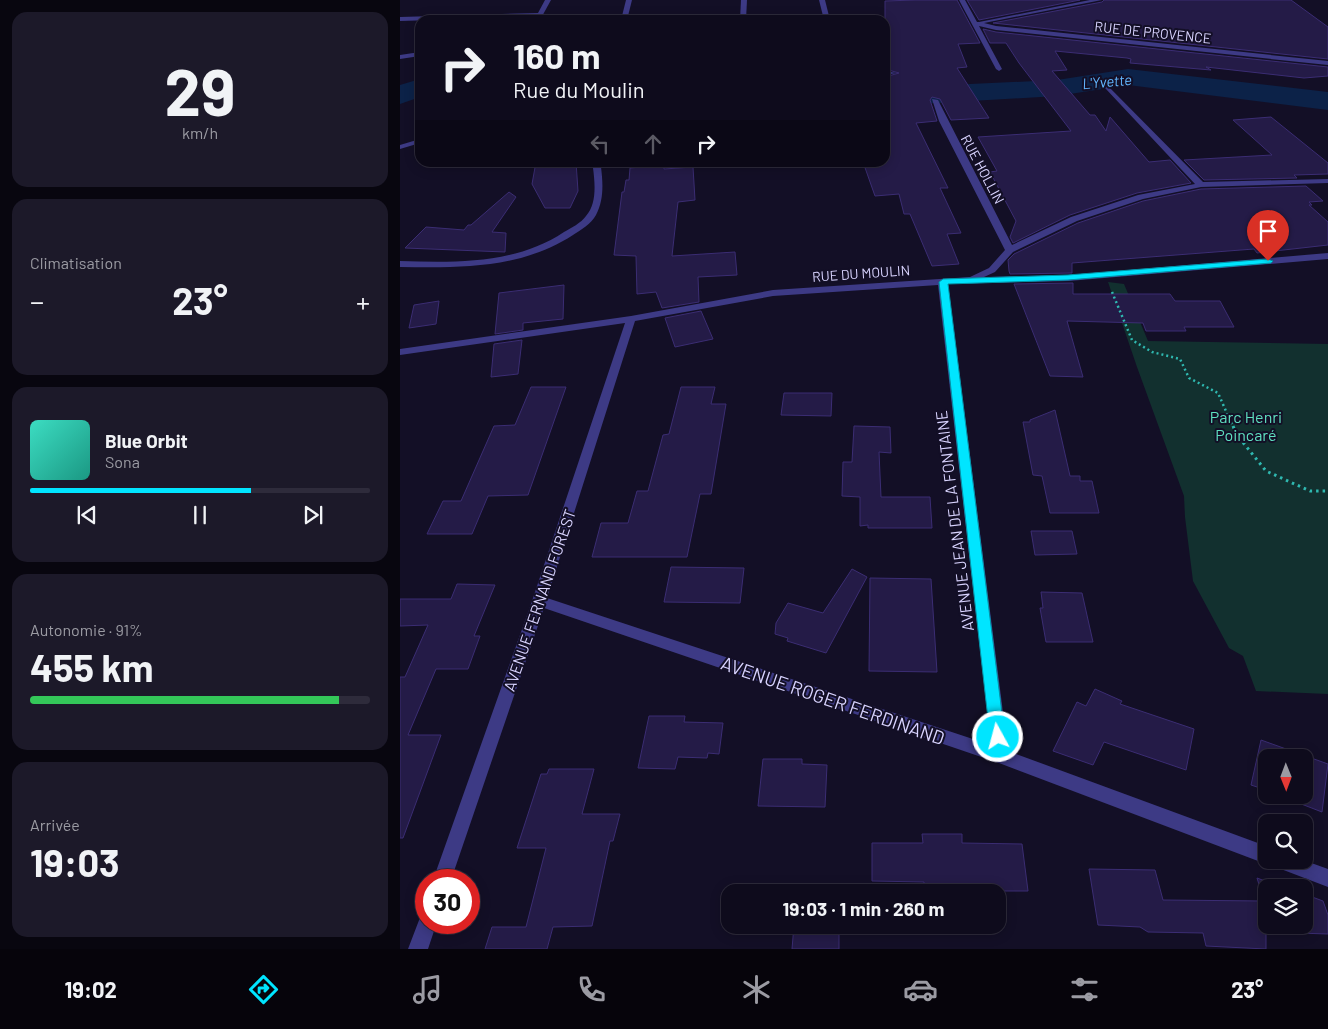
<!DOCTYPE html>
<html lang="fr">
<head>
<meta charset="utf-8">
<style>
  body { margin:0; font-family:Barlow,sans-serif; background:#1c1929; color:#f1f3f6; height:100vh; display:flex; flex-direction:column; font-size:19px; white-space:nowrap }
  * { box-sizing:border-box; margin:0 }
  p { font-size:16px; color:#9b9ba3 }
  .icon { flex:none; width:28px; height:28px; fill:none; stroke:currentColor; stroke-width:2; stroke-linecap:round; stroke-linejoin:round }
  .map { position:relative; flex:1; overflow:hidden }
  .side { display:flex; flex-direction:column; gap:12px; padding:12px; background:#08060f; width:400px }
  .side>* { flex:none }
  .top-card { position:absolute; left:15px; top:15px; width:475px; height:152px; border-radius:15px; box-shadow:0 2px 12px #0003,0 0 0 1px #2e2b3b; background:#0e0b1c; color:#f1f3f6; overflow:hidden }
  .needle { width:32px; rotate:179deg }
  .fabs { position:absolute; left:858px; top:749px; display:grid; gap:10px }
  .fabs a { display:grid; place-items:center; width:55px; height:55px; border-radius:10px; background:#0e0b1c; box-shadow:0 2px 12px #0003,0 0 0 1px #2e2b3b; font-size:25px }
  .speed { position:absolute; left:15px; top:869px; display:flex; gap:10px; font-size:25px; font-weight:700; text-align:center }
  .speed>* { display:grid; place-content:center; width:65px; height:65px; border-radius:50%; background:#0e0b1c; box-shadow:0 2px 12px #0003,0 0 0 1px #2e2b3b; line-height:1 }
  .speed .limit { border:8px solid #d22; background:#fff; color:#111 }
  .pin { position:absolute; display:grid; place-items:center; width:42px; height:42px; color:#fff; margin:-51px -21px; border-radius:50% 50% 50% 0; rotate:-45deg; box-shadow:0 0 5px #0007 }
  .pin .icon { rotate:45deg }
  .me { position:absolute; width:55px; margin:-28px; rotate:353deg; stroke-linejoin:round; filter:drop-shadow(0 0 4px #0008) }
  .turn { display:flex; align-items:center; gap:18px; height:105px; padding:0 15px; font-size:22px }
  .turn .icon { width:65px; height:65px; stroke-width:2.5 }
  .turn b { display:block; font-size:35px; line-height:42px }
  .lanes { display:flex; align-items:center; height:48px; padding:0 15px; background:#0003; justify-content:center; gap:25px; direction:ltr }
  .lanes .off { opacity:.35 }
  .big { font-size:38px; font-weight:700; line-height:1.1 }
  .side .tile { flex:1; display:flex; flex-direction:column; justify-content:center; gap:8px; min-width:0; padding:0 18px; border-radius:15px; background:#1c1929 }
  .side .dial { align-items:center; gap:0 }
  .dial b { font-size:65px; line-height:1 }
  .song { display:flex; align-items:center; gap:15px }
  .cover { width:60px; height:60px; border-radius:8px; background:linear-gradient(135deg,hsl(170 70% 55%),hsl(170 70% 35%)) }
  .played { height:5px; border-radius:2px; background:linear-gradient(90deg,#00e5ff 65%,#2e2b3b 65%) }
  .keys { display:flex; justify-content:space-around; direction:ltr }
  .heat { display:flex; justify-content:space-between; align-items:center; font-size:28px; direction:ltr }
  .charge { height:8px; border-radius:4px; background:linear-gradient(90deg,#34c759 91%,#2e2b3b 0) }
  .trip { position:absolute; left:321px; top:884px; width:285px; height:50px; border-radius:15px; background:#0e0b1c; box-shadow:0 2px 12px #0003,0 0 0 1px #2e2b3b; font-weight:700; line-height:50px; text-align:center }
  .dock { display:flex; height:80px; justify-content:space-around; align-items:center; background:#06040b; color:#9b9ba3 }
  .dock .icon { width:35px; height:35px }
  .dock .selected { color:#00e5ff }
  .dock b { font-size:22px; color:#f1f3f6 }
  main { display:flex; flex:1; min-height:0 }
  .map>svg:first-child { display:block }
</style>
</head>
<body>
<main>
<section class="side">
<div class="tile dial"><b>29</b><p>km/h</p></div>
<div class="tile"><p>Climatisation</p>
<div class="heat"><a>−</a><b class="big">23°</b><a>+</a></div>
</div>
<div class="tile">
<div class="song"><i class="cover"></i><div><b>Blue Orbit</b><p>Sona</p></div></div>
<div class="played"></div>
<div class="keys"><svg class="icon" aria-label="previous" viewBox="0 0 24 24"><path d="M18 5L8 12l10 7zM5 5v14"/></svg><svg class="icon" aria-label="pause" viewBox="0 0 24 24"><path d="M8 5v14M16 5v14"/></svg><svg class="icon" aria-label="next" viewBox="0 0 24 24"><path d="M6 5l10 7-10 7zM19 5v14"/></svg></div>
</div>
<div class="tile"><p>Autonomie · 91%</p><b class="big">455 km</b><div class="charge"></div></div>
<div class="tile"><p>Arrivée</p><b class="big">19:03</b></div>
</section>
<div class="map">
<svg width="928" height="949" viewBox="0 0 928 949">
  <rect width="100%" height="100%" fill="#130f26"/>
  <path fill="#12302f" d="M708 282 724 284 748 341 928 344V694L856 691 843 656 829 648 793 581 785 517 784 496 737 367Z"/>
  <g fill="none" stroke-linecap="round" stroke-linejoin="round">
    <g fill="#0c2248" fill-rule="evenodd">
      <path d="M728 69 928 92V110L728 85 657 96 485 106V88L657 80Z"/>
      <path d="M20 79V97L0 104V85Z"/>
    </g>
  </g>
  <g fill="#241b47" stroke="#3b2d73">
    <path d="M516 0H557L580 43 558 44 567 67 557 68 589 118 551 120 540 99 532 97 530 100 537 121 516 123 548 188H540L561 233 547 234 559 264 532 266 510 214H504L499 194 475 196 463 162H487L485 156V77L499 73 485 69V1Z"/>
    <path d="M567 0H680L579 20Z"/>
    <path d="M704 0H891L928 27V59L593 23 702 2Z"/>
    <path d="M583 29 596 32 928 67V76L904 78 806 67 811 70 730 63 731 59 727 58 655 51 667 70 652 71 690 115H695L706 131 710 117 749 162 770 160 791 183 737 193 670 215 613 243 610 237 616 221 590 172 597 171 578 137 671 131 619 63 606 43H590Z"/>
    <path d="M871 117 928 163V174L894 175 897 178 804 180 784 160 872 155 833 120Z"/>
    <path d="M136 162H176L178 191 170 208H145L132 184Z"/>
    <path d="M264 165V169L293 167 295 200 278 202 272 256 335 252 337 275 298 277 299 302 262 308 256 292 237 294 236 256 214 255 222 192H224L226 180H229L230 168Z"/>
    <path d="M906 186 923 201 909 202 912 205H909L928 222V245L857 253 854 249 672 263V273L610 274 609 271 608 260 614 254 678 223 743 201 801 189Z"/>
    <path d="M109 192 116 197 92 232 106 233 105 252 5 248 26 227 64 230 68 225H71Z"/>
    <path d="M673 283V294H770L775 301H820L834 327H784L786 331H746L743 323 667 321 683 377 650 376 614 284Z"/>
    <path d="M164 285 163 319 123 323V330L95 334 99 293Z"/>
    <path d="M39 301 36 324 9 328 14 305Z"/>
    <path d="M301 311 313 339 275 347 265 318Z"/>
    <path d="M122 340 118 374 91 377 94 344Z"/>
    <path d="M131 387H166L128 495 88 496 72 534H27L43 501H61L94 426 115 425Z"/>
    <path d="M281 387H315L311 404H326L311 494H300L287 557H192L201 523H228L237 491H248L263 435 269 434Z"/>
    <path d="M384 393H432L431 416 381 415Z"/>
    <path d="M655 410 670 476H680V481H692L699 513H650L642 476 633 475 623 422H630V420Z"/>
    <path d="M454 426 490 427 491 453 479 452 481 497H530L532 528H468V525L460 526V497L442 496 443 462H452Z"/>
    <path d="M631 531H672L677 554 635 555Z"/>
    <path d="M271 567 344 568 340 603 264 602Z"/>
    <path d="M452 569 467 577 426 653 387 641 388 638 375 634 376 623 388 603 423 613Z"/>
    <path d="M470 578 531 579 537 672 469 671Z"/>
    <path d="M57 584 95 585 74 636H80L68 669H36L8 735H41L3 838H0V677H5L28 625 0 626V599H51Z"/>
    <path d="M641 592 682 593 693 642H646L640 608H643Z"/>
    <path d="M695 689 722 701 720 704 794 729 786 770 704 742 693 765 653 751 677 702 686 706Z"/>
    <path d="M249 716H285L284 722 323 723 319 754 308 753 307 758 278 757 275 769 238 768Z"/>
    <path d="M861 740 928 764 922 812 878 795H904V758H866V790L851 785Z"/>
    <path d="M363 759H402V764L427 765 425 807 358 806Z"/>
    <path d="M149 769H194L182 814H220L213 841H210L192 926 153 927 147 949H85L92 927H126L146 848H117L141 774H147Z"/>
    <path d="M522 834H562V843L622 844 628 891H582L581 887H524V882L472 881V843H523Z"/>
    <path d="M689 869 755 870 763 900 864 901 857 878 884 888H866V925H904V894L923 901 928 915V934L866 932V949L806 946 803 933 748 932 740 927 698 925Z"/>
    <path d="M394 925H439V949H392Z"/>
  </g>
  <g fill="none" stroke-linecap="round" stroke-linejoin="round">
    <path stroke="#2fb8b0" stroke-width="2.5" stroke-dasharray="2 3" stroke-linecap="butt" d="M712 292 732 340 752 352 780 359 789 378 818 393 833 427"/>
    <path stroke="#2fb8b0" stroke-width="3" stroke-dasharray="2.5 4" stroke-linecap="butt" d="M833 426 837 435 866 471 910 491H928"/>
    <g fill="#3d3a85" fill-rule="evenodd">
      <path d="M145 0H151L140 20H134L136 17 0 21V17L138 13Z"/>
      <path d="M226 0H232L227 20H221Z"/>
      <path d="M341 0H347L346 20H340Z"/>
      <path d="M419 0H425L430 20H424Z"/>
      <path d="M559 0H565L577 22H579L690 0H702L584 23 596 26 928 61V65L596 30 579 26 602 69 599 71 596 69Z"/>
      <path d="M20 52V56L0 59V55Z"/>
      <path d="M485 71 497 73 485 75Z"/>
      <path d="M708 86 803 182 928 179V183L801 187 743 199 677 221 613 252 595 272 584 277 669 275 928 253V259L669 281 548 284 608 751 866 846V860H903L928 869V887L873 866 871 862 866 864 599 763 144 608 51 880H33L132 601 225 323 0 355V349L231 316 373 290 570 277 589 268 605 250 539 121 532 99 538 100 612 245 671 217 738 195 795 184 706 89 705 88ZM538 285 591 745 147 598 235 321 373 296Z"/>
      <path d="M20 139V143L0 149V145Z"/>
      <path d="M187 162H196L201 167C203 183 204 200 196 215 191 224 181 230 173 235 121 269 59 268 0 267V261C56 263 116 264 164 232 171 228 181 223 186 216 197 204 195 183 193 168Z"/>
      <path d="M26 913V922H37L28 949H8L21 915Z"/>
    </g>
  </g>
  <path fill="#00e5ff" stroke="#0095a6" d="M868 259 873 261 871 263 668 280 548 284 605 737 603 741 598 743 592 741 590 737 539 282 543 279 668 275Z"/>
  <g text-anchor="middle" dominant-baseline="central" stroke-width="4" stroke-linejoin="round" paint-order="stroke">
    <g font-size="14" fill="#d9d4ff" stroke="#130f26">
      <text transform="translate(753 32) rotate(6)">RUE DE PROVENCE</text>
      <text transform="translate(583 169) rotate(62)">RUE HOLLIN</text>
      <text transform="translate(461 273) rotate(-4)">RUE DU MOULIN</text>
    </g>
    <g font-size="15" font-style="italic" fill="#62b6ff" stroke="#130f26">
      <text transform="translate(707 81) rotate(-5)">L'Yvette</text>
    </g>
    <g font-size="16" fill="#5fe0c0" stroke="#130f26">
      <text x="846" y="416">Parc Henri<tspan x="846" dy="18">Poincaré</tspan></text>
    </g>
    <g font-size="16" fill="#d9d4ff" stroke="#130f26">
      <text transform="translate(554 521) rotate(-97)">AVENUE JEAN DE LA FONTAINE</text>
      <text transform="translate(139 600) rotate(-71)">AVENUE FERNAND FOREST</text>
    </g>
    <g font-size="19" fill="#d9d4ff" stroke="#130f26">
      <text transform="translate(433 700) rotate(19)">AVENUE ROGER FERDINAND</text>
    </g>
  </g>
</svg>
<div class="fabs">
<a><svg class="needle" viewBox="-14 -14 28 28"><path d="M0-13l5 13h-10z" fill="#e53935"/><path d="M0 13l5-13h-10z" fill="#9b9ba3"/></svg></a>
<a><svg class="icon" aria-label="search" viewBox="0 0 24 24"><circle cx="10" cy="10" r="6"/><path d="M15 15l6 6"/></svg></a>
<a><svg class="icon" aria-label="layers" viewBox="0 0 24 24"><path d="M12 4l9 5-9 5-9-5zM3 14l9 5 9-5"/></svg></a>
</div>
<div class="speed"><div class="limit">30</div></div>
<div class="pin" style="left:868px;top:261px;background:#d93025"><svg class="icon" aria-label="arrive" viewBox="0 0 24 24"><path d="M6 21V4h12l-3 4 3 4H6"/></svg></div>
<svg class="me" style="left:598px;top:737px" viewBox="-20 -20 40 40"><circle r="17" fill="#00e5ff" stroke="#fff" stroke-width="3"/><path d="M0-11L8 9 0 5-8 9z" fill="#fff"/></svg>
<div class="trip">19:03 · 1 min · 260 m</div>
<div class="top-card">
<div class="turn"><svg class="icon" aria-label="right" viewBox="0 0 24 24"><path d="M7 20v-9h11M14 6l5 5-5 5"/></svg><div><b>160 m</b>Rue du Moulin</div></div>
<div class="lanes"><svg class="icon off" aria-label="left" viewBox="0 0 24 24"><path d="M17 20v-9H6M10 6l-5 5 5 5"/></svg><svg class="icon off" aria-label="ahead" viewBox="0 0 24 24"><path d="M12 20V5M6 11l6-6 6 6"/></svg><svg class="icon" aria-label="right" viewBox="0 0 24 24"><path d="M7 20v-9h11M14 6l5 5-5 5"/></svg></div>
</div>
</div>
</main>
<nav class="dock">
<b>19:02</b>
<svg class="icon selected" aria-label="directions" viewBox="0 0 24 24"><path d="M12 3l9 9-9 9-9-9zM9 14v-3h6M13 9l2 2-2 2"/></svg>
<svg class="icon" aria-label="music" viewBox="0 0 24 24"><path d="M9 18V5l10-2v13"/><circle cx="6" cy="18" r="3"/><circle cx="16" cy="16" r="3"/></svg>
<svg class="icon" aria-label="phone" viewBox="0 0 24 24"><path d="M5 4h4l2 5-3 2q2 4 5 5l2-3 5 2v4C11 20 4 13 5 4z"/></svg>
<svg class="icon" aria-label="climate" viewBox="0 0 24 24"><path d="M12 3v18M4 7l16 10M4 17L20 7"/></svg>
<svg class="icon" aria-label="car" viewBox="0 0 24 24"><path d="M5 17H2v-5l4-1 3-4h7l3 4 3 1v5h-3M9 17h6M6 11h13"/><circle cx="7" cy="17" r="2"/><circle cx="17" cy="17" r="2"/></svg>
<svg class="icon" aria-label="filters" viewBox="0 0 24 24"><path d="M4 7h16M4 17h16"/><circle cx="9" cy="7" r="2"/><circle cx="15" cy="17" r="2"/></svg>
<b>23°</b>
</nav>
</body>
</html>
